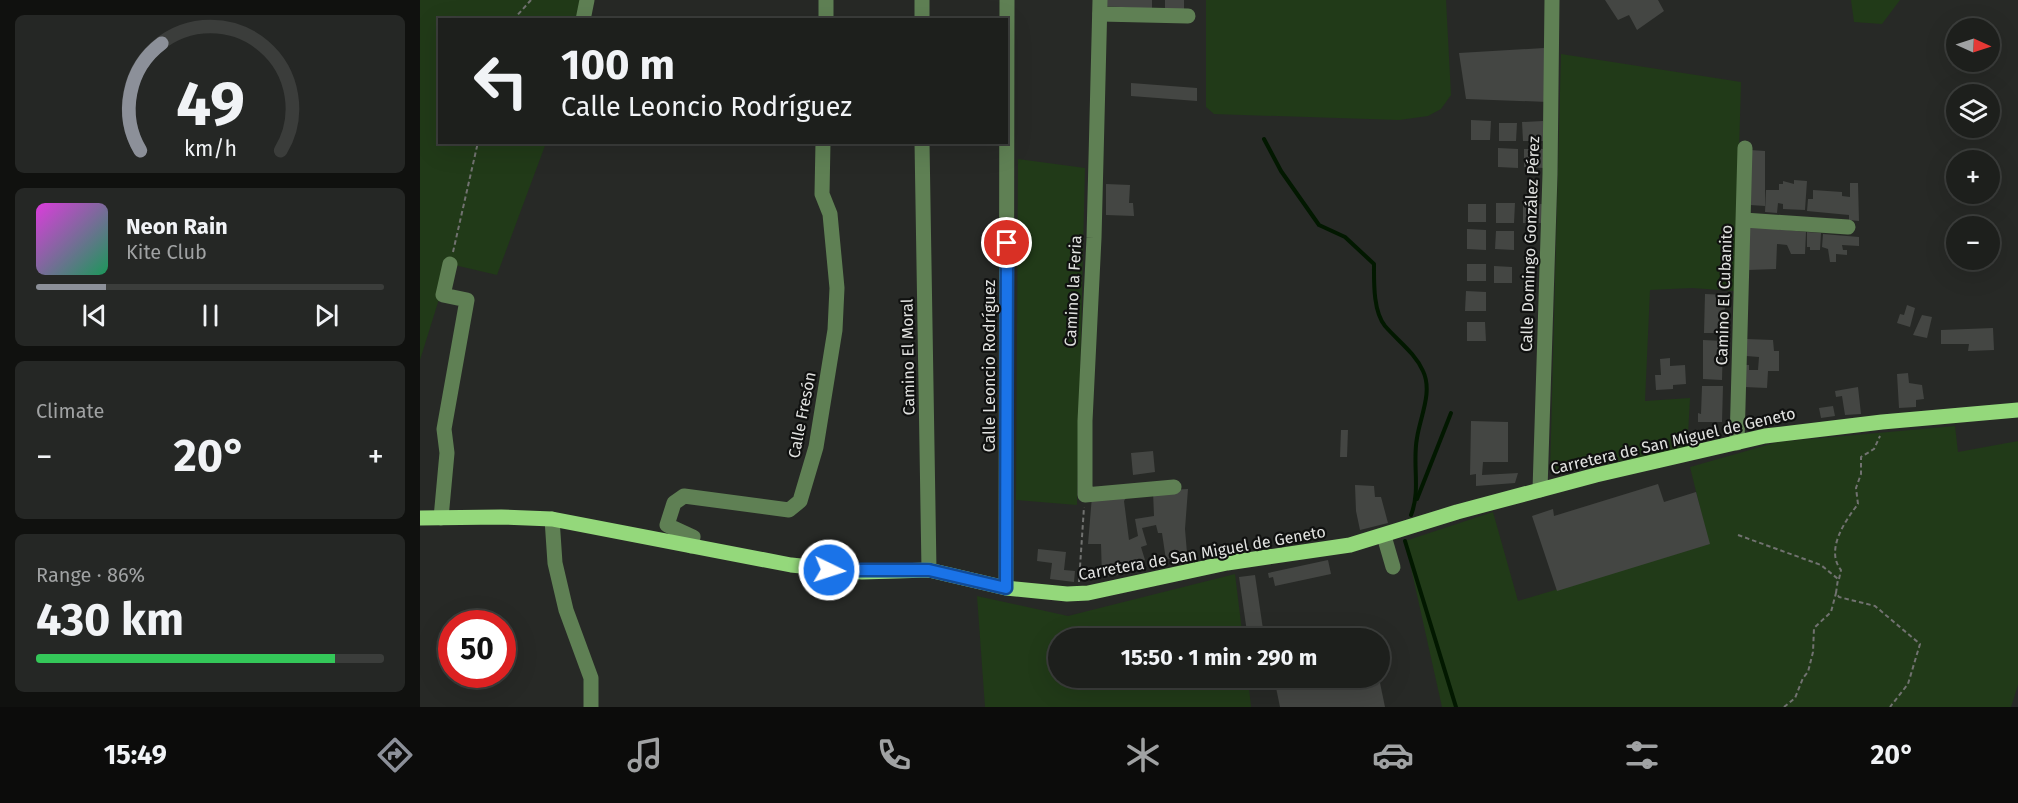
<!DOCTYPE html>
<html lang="en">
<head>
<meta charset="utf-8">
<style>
  body { margin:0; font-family:"Fira Sans",sans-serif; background:#252725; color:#f1f3f6; height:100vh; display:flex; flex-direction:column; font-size:22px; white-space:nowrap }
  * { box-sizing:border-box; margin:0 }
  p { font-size:20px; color:#a0a2a3 }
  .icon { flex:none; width:33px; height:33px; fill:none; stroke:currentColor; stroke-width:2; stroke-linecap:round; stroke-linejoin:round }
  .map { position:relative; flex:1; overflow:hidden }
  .sheet { display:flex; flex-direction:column; gap:15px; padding:15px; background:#10110f; width:420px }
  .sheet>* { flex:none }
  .hud { position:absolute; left:18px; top:18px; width:570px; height:126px; border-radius:0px; box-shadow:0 6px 24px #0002,0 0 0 2px #3b3d3b; background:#1d1f1c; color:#f1f3f6; overflow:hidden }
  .needle { width:39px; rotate:93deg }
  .buttons { position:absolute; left:1526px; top:18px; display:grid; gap:12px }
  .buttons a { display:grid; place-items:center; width:54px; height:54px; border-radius:50%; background:#1d1f1c; box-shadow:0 6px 24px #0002,0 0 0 2px #3b3d3b; font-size:30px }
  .speed { position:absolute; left:18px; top:610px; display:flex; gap:12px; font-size:30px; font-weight:700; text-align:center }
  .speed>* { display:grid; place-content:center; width:78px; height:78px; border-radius:50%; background:#1d1f1c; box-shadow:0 6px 24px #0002,0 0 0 2px #3b3d3b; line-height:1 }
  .speed .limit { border:9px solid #d22; background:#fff; color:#111 }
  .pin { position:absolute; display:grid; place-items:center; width:51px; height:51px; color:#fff; margin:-26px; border:3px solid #fff; border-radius:50%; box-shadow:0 2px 6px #0007 }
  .me { position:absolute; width:66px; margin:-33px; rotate:94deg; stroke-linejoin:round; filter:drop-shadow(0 0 4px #0008) }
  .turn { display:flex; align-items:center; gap:21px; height:126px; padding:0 24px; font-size:27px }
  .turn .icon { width:78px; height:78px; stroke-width:2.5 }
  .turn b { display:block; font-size:42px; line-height:51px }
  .big { font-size:45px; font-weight:700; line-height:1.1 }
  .sheet .card { flex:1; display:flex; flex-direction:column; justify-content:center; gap:9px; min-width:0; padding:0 21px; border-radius:9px; background:#252725 }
  .sheet .dial { align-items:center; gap:0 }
  .dial svg { height:156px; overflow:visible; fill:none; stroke:#3b3d3b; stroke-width:7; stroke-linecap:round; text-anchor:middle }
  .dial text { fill:#f1f3f6; stroke:none }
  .song { display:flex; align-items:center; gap:18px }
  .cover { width:72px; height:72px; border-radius:9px; background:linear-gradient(135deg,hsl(300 70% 55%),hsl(150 70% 35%)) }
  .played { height:6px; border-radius:3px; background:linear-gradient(90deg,#8c9099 20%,#3b3d3b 20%) }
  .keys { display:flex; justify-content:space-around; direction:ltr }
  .heat { display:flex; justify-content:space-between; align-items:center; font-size:33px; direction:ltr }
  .charge { height:9px; border-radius:4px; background:linear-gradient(90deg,#34c759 86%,#3b3d3b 0) }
  .trip { position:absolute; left:628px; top:628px; width:342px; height:60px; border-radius:30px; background:#1d1f1c; box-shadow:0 6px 24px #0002,0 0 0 2px #3b3d3b; font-weight:700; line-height:60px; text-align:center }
  .menu { display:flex; height:96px; justify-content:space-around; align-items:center; background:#0c0c0b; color:#a0a2a3 }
  .menu .icon { width:42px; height:42px }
  .menu .current { color:#8c9099 }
  .menu b { font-size:27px; color:#f1f3f6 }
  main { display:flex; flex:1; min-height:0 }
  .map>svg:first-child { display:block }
</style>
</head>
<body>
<main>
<section class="sheet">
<div class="card dial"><svg viewBox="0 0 100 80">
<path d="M14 69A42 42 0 1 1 86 69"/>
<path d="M14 69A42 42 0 0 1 25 14" stroke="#8c9099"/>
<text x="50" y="56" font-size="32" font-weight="700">49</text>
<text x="50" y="72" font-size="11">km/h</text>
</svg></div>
<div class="card">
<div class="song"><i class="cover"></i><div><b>Neon Rain</b><p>Kite Club</p></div></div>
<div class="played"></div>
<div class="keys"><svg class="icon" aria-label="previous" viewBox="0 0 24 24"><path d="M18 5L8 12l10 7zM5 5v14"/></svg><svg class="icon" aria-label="pause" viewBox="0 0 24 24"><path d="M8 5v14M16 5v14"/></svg><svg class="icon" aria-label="next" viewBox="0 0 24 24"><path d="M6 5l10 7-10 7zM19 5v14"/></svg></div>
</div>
<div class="card"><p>Climate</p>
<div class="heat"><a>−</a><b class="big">20°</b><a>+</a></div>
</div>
<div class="card"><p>Range · 86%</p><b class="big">430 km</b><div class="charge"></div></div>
</section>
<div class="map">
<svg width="1598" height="707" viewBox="0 0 1598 707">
  <rect width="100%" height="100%" fill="#272926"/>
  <g fill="#213a18">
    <path d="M0 0H167L163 19 20 20V142L126 143 77 275 30 264 0 360Z"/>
    <path d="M786 0H1026L1031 95 1021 109 1008 116 979 120 794 114 786 107Z"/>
    <path d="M1431 0H1480L1462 24 1434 22Z"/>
    <path d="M1141 54 1321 82 1315 291 1272 288 1230 290 1225 401 1270 398 1268 435 1271 449 1130 473Z"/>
    <path d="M598 159 665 168 657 505 596 500Z"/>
    <path d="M1535 426 1538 452 1598 441V685L1591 707H1022L985 541 1073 512 1098 601 1289 544 1270 467 1358 442Z"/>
    <path d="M815 574 823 639H639V678H828L831 707H565L557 596 648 616Z"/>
  </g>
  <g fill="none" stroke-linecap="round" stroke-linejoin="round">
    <g stroke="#021800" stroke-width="4">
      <path d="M844 139 861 171 899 225 925 237 954 264C954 282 953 311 965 326 978 341 995 353 1003 371 1013 392 1000 417 997 438 992 464 1001 490 991 515"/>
      <path d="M997 499 1031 413"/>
      <path d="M985 541 1036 707"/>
    </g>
  </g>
  <g fill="#444643">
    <path d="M685 0H732V9L685 6Z"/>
    <path d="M745 0H764V11L745 10Z"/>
    <path d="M1185 0H1238L1244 11 1217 30 1209 15 1198 20Z"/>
    <path d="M1124 48 1128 102 1046 99 1039 53Z"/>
    <path d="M711 83 777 88V101L711 96Z"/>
    <path d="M1051 120 1071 121 1070 140H1051Z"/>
    <path d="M1123 121V141H1103L1102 122Z"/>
    <path d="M1079 123H1097L1096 141H1079Z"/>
    <path d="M1078 148 1098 149V168L1078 167Z"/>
    <path d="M1104 149H1124V168L1104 167Z"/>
    <path d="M1330 150 1345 151V206L1330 205Z"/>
    <path d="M1374 180 1387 181 1385 210 1363 209V204L1358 203 1357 213 1345 212 1346 190H1359V184H1363V181L1374 184Z"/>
    <path d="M1430 183H1438L1439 221 1429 220V215L1387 211 1388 199H1393V190L1422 192V196L1430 197Z"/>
    <path d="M686 184 710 185 709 203H713L714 216 686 215Z"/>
    <path d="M1076 203H1095L1094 223H1076Z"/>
    <rect x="1048" y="204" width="18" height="18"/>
    <rect x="1103" y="204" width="19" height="19"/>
    <path d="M1329 226 1386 232 1385 254H1371L1367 245 1357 244 1356 269 1328 270Z"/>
    <path d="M1047 229 1066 230V250L1047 249Z"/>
    <path d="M1076 231H1094V250L1075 249Z"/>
    <path d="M1387 232 1401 233 1400 250H1390V247H1387Z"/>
    <path d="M1403 234 1439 237V246L1422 245 1423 250H1427V255L1416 254V262H1410L1408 249 1402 247Z"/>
    <rect x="1047" y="264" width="19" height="17"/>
    <path d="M1074 266 1092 267V283H1074Z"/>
    <path d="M1046 291 1066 292V311H1045Z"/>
    <path d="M1285 294 1306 295 1303 333H1284Z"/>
    <path d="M1487 305 1495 308 1490 327 1477 323 1480 314 1484 315Z"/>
    <path d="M1502 315 1512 317 1507 338 1493 335Z"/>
    <path d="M1047 322H1065L1066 341H1047Z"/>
    <path d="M1573 328 1574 350 1548 351 1549 344H1521V330Z"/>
    <path d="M1326 339 1353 340 1354 351H1359V371H1348L1347 388 1324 387 1325 365H1329V370H1338L1339 357 1326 356Z"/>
    <path d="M1283 340 1303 341 1302 380 1283 379Z"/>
    <path d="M1250 358V366L1265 365 1266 384 1253 385V389L1236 390 1235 375H1241L1240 359Z"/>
    <path d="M1488 373 1489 383 1502 385 1504 399 1496 400V407L1479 408 1477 374Z"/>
    <path d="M1282 386H1303L1302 422H1278V413L1281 414Z"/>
    <path d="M1438 387 1441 414 1425 415 1422 396 1416 397 1415 391Z"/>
    <path d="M1413 406 1415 416 1401 418 1399 408Z"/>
    <path d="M1051 421 1088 422V462H1063L1062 475 1098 473 1095 483 1056 486V474L1050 475Z"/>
    <path d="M921 430H928L927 457H920Z"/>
    <path d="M733 451 735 472 713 475 711 453Z"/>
    <path d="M1238 484 1244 502 1276 492 1290 544 1137 591 1112 516 1133 509 1134 516Z"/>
    <path d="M935 485 954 486 955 497H961L968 523 940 530 936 511Z"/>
    <path d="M768 489 765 529 767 553 746 560 742 533H738L736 525 722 528 727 545 721 547 725 560 699 569V575L682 577 681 544H668L672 496 706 498 704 501 709 540 718 536 715 519 734 516 733 491Z"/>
    <path d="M618 549 646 552 644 570 655 571 654 582 630 579 632 563 617 561Z"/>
    <path d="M908 560 911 574 855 586 853 577 849 578 848 573Z"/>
    <path d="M835 575 843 629 827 632 819 577Z"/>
    <path d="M854 678H959L965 707H860Z"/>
  </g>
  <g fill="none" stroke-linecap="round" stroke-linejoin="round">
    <g stroke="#717270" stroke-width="2" stroke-dasharray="4.5 3" stroke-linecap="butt">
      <path d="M93 20 111 0"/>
      <path d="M33 252 58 142"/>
      <path d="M1318 535 1401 565 1418 579 1416 593 1419 597 1455 606 1500 644 1488 684 1470 707"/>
      <path d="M1419 579 1421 570C1405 550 1425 521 1438 504L1436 488 1441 474V457L1454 449 1460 436"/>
      <path d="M659 582 664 507"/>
      <path d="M1364 707 1375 698 1383 678 1388 672 1393 652 1394 628 1411 612 1416 593"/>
    </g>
    <g stroke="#5f8054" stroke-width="15">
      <path d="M680 0 674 238 665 421V495L754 487"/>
      <path d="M680 14 768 16"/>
      <path d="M163 20 167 0"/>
      <path d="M406 20V0"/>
      <path d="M502 20V0"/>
      <path d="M502 142 509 570"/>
      <path d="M1324 220 1428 227"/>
      <path d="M1317 443 1325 148"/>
      <path d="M1120 490 1130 174 1132 0"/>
      <path d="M21 518 27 453 24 429 47 300 23 295 30 264"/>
      <path d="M132 519 135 563 146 610 171 678V707"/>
      <path d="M964 536 973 567"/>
      <path d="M271 546 273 537 247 525 254 503 264 496 369 510 380 501 396 447 415 330 417 288 410 214 402 194 403 142"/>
      <path d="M586 588 587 0"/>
    </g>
    <path stroke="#94d87b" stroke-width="15" d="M0 518 81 517 132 519 371 565 442 572 509 570 586 588 647 594 668 593 807 563 930 545 1037 512 1176 475 1345 436 1462 422 1598 410"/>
  </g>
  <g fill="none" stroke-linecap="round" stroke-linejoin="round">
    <defs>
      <path id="route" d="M409 570H509L586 588 587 243"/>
    </defs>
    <use href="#route" stroke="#114b97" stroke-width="15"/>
    <use href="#route" stroke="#1a73e8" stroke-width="10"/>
  </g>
  <g text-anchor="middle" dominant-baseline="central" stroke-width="4.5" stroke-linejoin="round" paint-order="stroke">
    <g font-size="16" fill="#e1e2e0" stroke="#101110">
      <text transform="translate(1110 244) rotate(-88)">Calle Domingo González Pérez</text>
      <text transform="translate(653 291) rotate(-87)">Camino la Feria</text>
      <text transform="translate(1304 295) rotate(-88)">Camino El Cubanito</text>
      <text transform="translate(488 357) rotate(-91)">Camino El Moral</text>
      <text transform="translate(569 366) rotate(-90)">Calle Leoncio Rodríguez</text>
      <text transform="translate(382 415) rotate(-79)">Calle Fresón</text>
      <text transform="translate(1253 441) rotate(-13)">Carretera de San Miguel de Geneto</text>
      <text transform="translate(782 553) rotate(-10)">Carretera de San Miguel de Geneto</text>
    </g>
  </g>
</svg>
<div class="buttons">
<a><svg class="needle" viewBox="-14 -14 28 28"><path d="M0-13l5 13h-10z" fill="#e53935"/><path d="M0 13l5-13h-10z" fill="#a0a2a3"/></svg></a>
<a><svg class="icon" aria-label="layers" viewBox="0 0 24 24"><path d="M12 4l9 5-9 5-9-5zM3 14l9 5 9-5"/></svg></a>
<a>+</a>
<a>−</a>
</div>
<div class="speed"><div class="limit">50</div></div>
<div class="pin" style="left:587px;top:243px;background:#d93025"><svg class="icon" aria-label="arrive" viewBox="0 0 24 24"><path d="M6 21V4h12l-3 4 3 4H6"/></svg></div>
<svg class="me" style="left:409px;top:570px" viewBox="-20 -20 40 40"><circle r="17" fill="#1a73e8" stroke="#fff" stroke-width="3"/><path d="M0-11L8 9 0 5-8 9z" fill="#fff"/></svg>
<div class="trip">15:50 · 1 min · 290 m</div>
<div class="hud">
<div class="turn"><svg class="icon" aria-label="left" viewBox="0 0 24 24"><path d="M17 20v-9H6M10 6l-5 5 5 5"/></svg><div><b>100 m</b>Calle Leoncio Rodríguez</div></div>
</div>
</div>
</main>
<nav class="menu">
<b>15:49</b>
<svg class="icon current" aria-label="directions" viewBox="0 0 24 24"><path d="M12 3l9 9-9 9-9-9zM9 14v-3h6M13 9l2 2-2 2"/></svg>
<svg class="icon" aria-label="music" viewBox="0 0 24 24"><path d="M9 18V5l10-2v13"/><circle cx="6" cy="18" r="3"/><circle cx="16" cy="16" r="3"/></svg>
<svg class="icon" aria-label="phone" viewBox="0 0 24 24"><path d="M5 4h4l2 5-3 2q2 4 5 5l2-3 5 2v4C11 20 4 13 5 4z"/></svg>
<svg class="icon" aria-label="climate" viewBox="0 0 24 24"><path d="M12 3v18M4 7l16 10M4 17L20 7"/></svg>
<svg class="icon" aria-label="car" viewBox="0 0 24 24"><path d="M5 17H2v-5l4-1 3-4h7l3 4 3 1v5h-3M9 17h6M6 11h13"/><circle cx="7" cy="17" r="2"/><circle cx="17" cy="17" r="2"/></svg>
<svg class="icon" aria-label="filters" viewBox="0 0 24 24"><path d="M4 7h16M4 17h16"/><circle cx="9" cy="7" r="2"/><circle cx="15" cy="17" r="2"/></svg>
<b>20°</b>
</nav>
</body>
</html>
